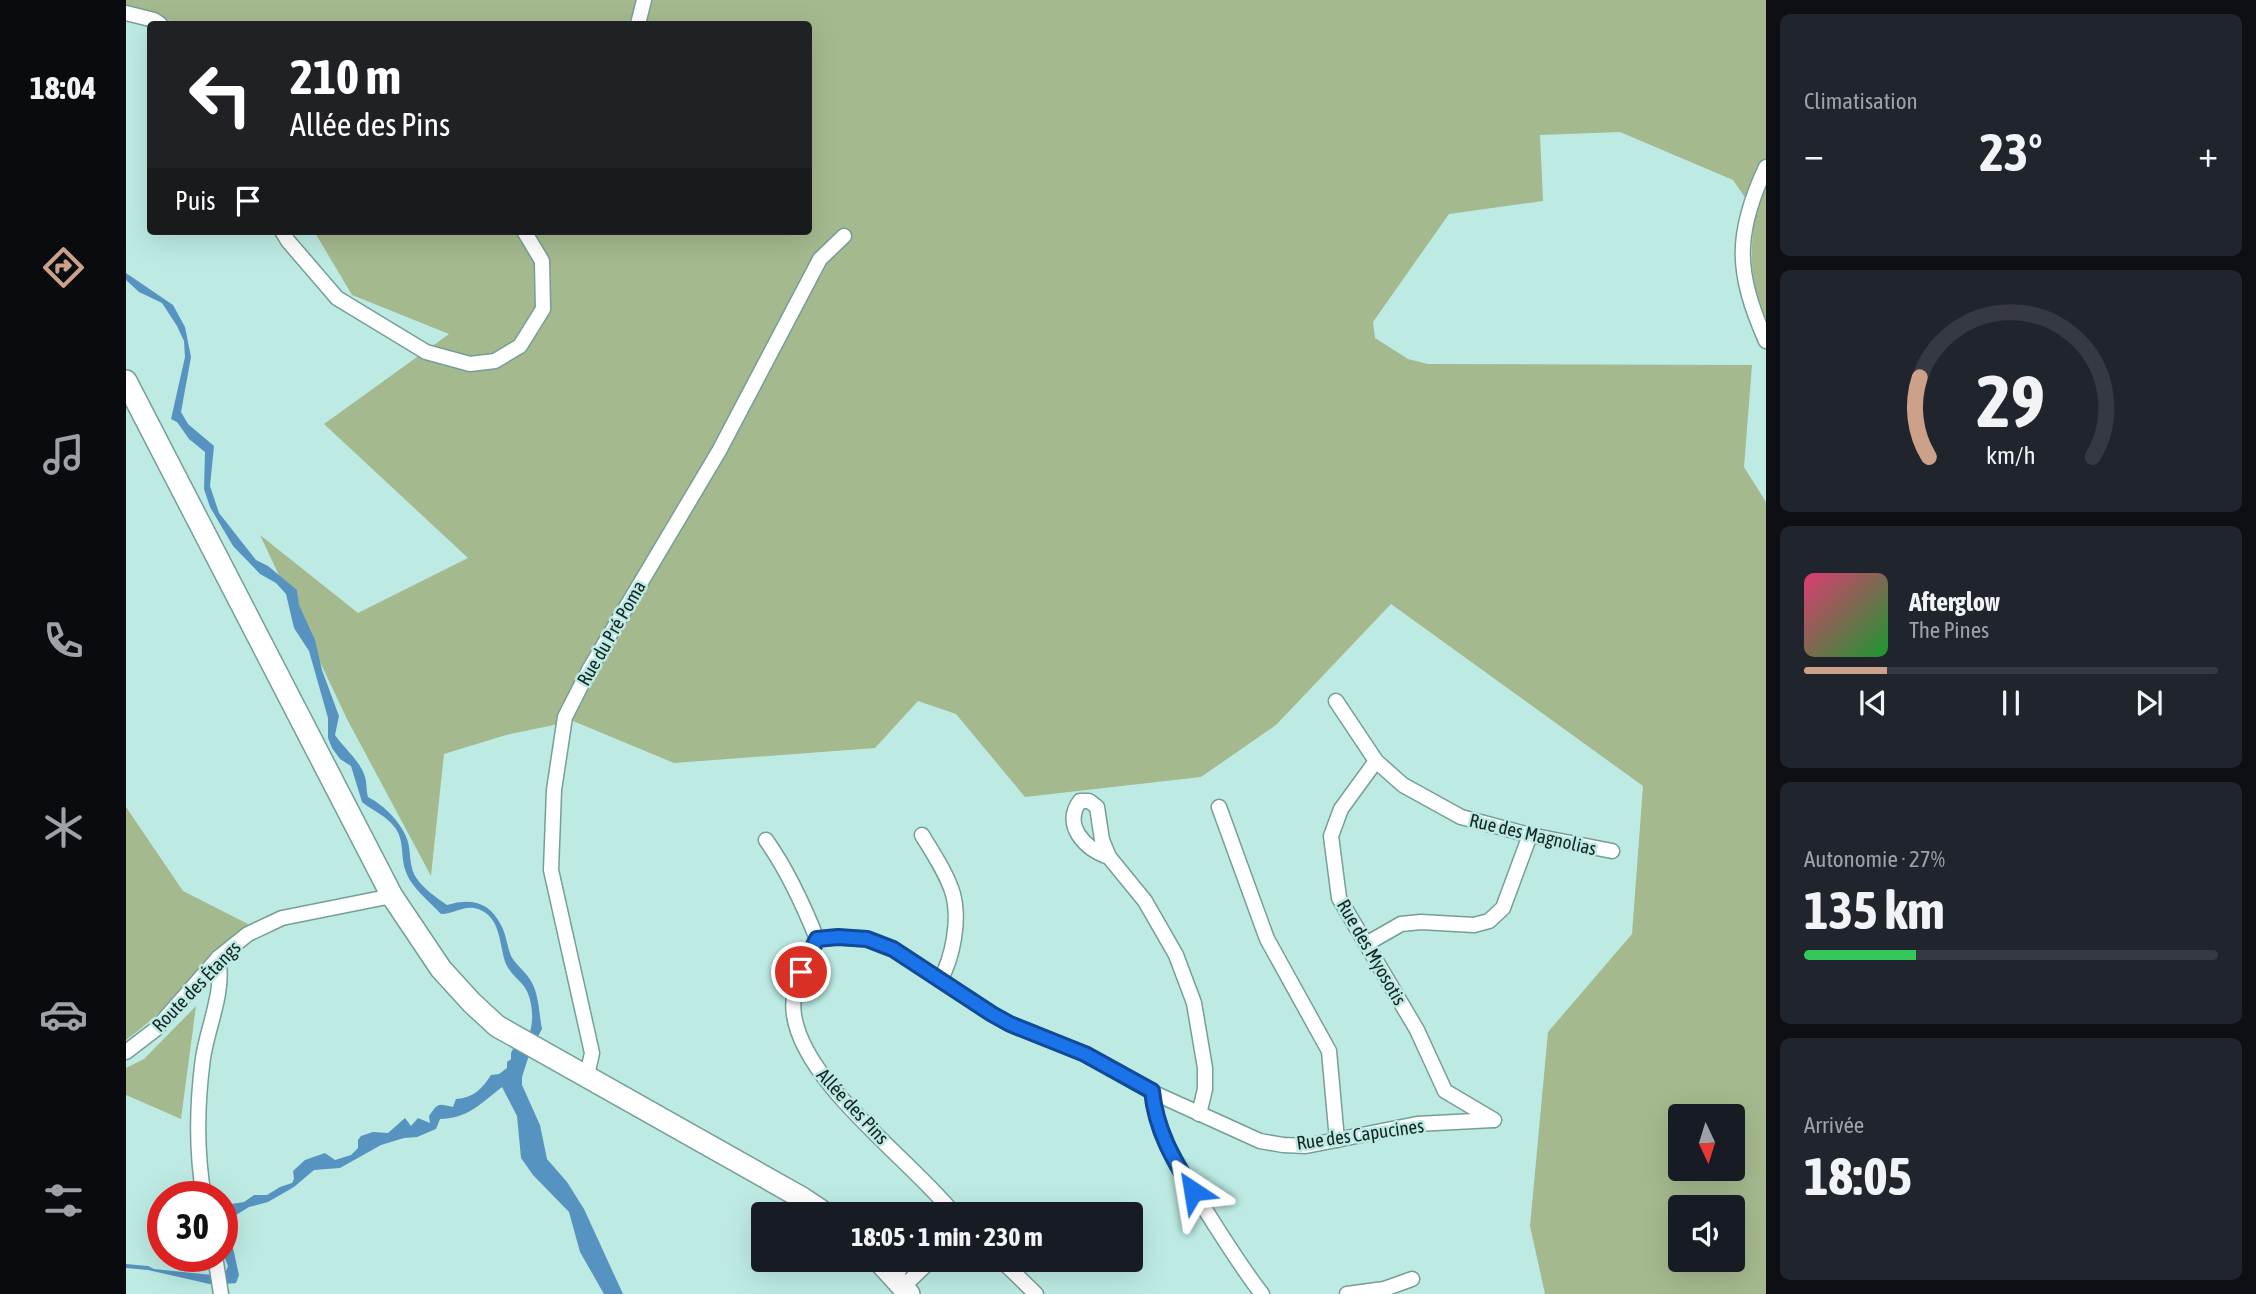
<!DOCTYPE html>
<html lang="fr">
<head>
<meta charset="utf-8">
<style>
  body { margin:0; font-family:"Asap Condensed",sans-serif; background:#20242c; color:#f1f3f6; height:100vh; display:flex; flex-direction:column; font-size:26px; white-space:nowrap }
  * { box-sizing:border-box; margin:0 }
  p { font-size:23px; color:#9ea1a6 }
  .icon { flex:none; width:38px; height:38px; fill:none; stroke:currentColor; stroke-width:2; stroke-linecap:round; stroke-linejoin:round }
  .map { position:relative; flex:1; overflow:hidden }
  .panel { display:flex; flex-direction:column; gap:14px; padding:14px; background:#0d0f14; width:490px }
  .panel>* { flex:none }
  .guide { position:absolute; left:21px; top:21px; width:665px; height:214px; border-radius:7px; box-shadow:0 7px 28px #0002; background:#202124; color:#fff; overflow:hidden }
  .needle { width:46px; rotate:176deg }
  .buttons { position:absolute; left:1542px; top:1104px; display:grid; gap:14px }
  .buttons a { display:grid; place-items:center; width:77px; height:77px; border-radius:7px; background:#171b24; box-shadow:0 7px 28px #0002; font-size:35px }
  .speed { position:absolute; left:21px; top:1181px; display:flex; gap:14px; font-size:35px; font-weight:700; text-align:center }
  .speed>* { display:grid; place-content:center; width:91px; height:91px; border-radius:50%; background:#171b24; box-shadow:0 7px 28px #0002; line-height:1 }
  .speed .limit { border:10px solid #d22; background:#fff; color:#111 }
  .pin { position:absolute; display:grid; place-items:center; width:60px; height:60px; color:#fff; margin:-30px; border:4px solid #fff; border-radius:50%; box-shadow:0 2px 7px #0007 }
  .me { position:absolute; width:77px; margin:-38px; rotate:327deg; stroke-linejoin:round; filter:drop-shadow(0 0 5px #0008) }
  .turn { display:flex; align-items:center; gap:24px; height:147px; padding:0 28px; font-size:32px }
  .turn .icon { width:91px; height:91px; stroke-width:2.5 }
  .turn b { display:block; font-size:49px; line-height:60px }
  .then { display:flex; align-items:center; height:66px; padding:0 28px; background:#0003; gap:14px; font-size:26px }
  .big { font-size:52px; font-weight:700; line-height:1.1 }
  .panel .widget { flex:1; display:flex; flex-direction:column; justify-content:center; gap:10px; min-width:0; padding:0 24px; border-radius:10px; background:#20242c }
  .panel .dial { align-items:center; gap:0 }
  .dial svg { height:182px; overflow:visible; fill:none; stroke:#363941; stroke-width:7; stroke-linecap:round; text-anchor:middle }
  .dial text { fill:#f1f3f6; stroke:none }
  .song { display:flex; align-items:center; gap:21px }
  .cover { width:84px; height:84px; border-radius:10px; background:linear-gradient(135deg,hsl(340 70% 55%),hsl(130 70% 35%)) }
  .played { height:7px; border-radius:4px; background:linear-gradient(90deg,#cda189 20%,#363941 20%) }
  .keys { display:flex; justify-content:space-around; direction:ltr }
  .heat { display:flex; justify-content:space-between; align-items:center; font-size:38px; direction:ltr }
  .charge { height:10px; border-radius:5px; background:linear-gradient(90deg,#34c759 27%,#363941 0) }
  .trip { position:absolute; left:625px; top:1202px; width:392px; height:70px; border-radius:7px; background:#171b24; box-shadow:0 7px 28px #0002; font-weight:700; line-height:70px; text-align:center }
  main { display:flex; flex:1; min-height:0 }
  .tab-bar { display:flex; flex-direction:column; width:126px; justify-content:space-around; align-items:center; background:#090b0e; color:#9ea1a6 }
  .tab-bar .icon { width:49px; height:49px }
  .tab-bar .on { color:#cda189 }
  .tab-bar b { font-size:32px; color:#f1f3f6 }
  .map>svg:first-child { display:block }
</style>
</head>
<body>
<main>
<nav class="tab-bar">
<b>18:04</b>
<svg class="icon on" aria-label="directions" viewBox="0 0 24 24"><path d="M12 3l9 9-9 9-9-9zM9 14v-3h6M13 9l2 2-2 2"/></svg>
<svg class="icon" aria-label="music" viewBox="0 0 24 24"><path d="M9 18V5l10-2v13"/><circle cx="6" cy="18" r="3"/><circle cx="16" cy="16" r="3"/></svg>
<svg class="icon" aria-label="phone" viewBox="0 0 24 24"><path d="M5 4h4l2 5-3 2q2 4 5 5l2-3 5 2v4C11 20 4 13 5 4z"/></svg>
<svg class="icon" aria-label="climate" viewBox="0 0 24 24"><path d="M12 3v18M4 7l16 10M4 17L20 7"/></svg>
<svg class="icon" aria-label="car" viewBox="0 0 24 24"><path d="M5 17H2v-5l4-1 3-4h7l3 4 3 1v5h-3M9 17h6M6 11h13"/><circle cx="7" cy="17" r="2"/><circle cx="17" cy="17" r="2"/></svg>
<svg class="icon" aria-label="filters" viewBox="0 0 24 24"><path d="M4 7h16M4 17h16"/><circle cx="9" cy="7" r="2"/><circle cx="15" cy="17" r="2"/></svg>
</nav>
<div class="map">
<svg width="1640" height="1294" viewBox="0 0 1640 1294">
  <rect width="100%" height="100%" fill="#bdebe4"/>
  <g fill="#a5b98e" fill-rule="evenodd">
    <path d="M0 0H1640V321C1623 283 1624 252 1629 212L1607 180 1494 132 1414 135 1417 201 1323 214 1247 322 1249 338 1282 359 1302 364 1626 365 1618 467 1640 502V1294H1419L1404 1226 1422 1032 1506 934 1517 786 1265 604 1150 725 1075 777 899 797 830 714 792 701 749 748 548 763 447 721 380 735 318 754 305 876 221 719 134 535 232 613 342 558 198 424 323 334 226 295 188 231H682V24H73L27 19 0 8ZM1554 1116H1606V1169H1554ZM1554 1208H1606V1260H1554Z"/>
    <path d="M0 807 57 891 122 924C81 962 45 1007 0 1040Z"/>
    <path d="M70 1006 55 1119 0 1095V1068L18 1059Z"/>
  </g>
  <g fill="#5793c0">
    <path d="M0 273 47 305 59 327 65 357 55 412 62 424 88 446 84 486 93 513 130 560 142 566 171 590 173 605 189 640 196 670 213 716 209 735C218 748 232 759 238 774 241 780 240 790 242 797 258 805 277 824 282 842 285 854 283 868 291 879 298 889 311 898 321 905 344 898 363 901 375 925 380 934 381 946 385 956 390 965 400 972 405 981 413 994 413 1014 416 1029L410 1040 402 1037C409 1023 407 997 397 985 391 978 384 973 380 964 374 949 375 925 361 914 342 900 332 914 315 914 304 902 285 887 280 872 274 858 279 843 270 829 261 816 247 811 236 802L225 766 214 759 206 748 202 738V718L183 651 168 628 160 594 150 583 134 574 107 546 84 507 78 489 79 452 63 439 51 422 45 419 59 357 58 341 51 326 36 303 13 292 0 280Z"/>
    <path d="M389 1045 405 1049 396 1077V1085L414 1125 421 1159 441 1182 458 1209 497 1294H478L454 1252 443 1212 407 1175 395 1158 391 1116 376 1087C354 1104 343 1118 314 1119L310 1129 291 1137 278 1138 255 1145 214 1168 188 1170 168 1187 142 1202 123 1207 110 1215 107 1248 113 1275 110 1283 88 1285 22 1270 0 1268V1264L22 1266 28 1269 86 1275 100 1271 102 1266 96 1251 101 1239 99 1232 96 1230 105 1204 118 1202 128 1195H141L154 1187 166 1183 168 1179 167 1171 179 1160 199 1153 209 1160 225 1155 232 1148V1140L235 1136 247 1132 262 1133 279 1118 285 1126 292 1118 304 1123 303 1116C313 1102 312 1104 327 1107L330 1099C347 1098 356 1089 365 1075L373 1074 381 1068V1062L385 1059V1053Z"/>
  </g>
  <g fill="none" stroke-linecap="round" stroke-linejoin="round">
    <defs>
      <g id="street">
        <path d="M0 13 28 20 34 24"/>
        <path d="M512 24 518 0"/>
        <path d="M1640 167C1608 235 1610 273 1640 341"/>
        <path d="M156 231 162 241 211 298 300 352 344 364 369 361 394 346 417 309 416 261 398 231"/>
        <path d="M1210 701 1250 761 1277 785 1335 817 1404 835 1486 851"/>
        <path d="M1250 761 1215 809 1205 836 1213 898 1291 1030 1319 1091 1368 1120"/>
        <path d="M1093 807 1141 939 1203 1051 1211 1140"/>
        <path d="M796 835C807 853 821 874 827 894 834 919 827 958 814 980"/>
        <path d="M640 840C662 871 677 904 691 939"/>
        <path d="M983 857C959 849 936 825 954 801H963L971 807 976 840 983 857 1019 901 1050 955 1068 1003 1079 1068V1089L1073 1114"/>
        <path d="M691 939 712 937 741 939 767 949 866 1014 884 1024 959 1054 1026 1092C1032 1144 1060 1179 1087 1222 1103 1247 1118 1271 1136 1294"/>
        <path d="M691 939C678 961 664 989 668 1015 678 1084 784 1159 828 1214"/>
        <path d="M1240 944 1275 924 1295 922 1348 925 1363 921 1377 908 1404 835"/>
        <path d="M0 1052 30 1029 92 958 122 934 156 918 266 896"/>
        <path d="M458 1076 462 1071 466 1053 425 870 428 790 439 717 464 668 593 451 694 259 718 236"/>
        <path d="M1026 1092 1134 1141 1157 1145 1180 1146 1291 1124 1367 1120"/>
        <path d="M78 1197C70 1152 71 1103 77 1058 82 1025 99 991 92 958"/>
        <path d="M89 1256 95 1294"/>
        <path d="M875 1260 910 1294"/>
        <path d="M767 1276 782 1260"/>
        <path d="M777 1287 805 1260"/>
        <path d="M1221 1294 1258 1289 1286 1279"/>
      </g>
      <g id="secondary">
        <path d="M0 381 266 896 315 969 346 1003 371 1026 676 1198 700 1214"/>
        <path d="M752 1260 783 1294"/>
      </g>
    </defs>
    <use href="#street" stroke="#749f99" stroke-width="17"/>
    <use href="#secondary" stroke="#749f99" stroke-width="24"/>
    <use href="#street" stroke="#fff" stroke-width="14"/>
    <use href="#secondary" stroke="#fff" stroke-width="21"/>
  </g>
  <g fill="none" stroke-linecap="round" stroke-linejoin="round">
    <defs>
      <path id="route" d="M675 972 691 939 712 937 741 939 767 949 866 1014 884 1024 959 1054 1026 1091C1030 1130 1047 1159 1067 1191"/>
    </defs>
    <use href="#route" stroke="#114b97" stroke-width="18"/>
    <use href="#route" stroke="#1a73e8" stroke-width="12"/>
  </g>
  <g text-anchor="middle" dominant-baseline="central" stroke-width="5" stroke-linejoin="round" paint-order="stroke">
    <g font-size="19" fill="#142523" stroke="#bdebe4">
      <text transform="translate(485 633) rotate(-60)">Rue du Pré Poma</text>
      <text transform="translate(1407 834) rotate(13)">Rue des Magnolias</text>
      <text transform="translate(1246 952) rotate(60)">Rue des Myosotis</text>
      <text transform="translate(70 986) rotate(-46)">Route des Étangs</text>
      <text transform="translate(727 1106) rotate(47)">Allée des Pins</text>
      <text transform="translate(1234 1134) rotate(-8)">Rue des Capucines</text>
    </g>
  </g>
</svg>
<div class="buttons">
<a><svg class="needle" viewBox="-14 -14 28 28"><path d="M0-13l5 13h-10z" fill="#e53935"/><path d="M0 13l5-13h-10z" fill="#9ea1a6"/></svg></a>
<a><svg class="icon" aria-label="sound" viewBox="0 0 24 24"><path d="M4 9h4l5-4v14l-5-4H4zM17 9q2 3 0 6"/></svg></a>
</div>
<div class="speed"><div class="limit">30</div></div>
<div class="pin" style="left:675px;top:972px;background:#d93025"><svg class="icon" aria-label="arrive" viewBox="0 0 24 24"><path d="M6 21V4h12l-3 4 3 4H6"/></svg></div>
<svg class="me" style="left:1067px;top:1191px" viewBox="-20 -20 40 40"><path d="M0-17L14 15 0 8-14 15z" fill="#1a73e8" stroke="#fff" stroke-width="4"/></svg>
<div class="trip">18:05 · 1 min · 230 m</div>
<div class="guide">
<div class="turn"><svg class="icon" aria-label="left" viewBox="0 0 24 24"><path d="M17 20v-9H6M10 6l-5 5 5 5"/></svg><div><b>210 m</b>Allée des Pins</div></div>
<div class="then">Puis<svg class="icon" aria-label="arrive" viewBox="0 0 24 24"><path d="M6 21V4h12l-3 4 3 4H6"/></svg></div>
</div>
</div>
<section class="panel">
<div class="widget"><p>Climatisation</p>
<div class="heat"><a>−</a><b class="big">23°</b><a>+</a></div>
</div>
<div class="widget dial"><svg viewBox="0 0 100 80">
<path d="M14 69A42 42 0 1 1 86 69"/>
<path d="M14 69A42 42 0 0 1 10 34" stroke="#cda189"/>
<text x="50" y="56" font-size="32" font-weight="700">29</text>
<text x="50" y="72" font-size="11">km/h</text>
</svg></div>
<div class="widget">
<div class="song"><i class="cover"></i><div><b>Afterglow</b><p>The Pines</p></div></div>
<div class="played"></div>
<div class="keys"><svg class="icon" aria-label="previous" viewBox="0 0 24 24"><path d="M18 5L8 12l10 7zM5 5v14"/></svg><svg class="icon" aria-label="pause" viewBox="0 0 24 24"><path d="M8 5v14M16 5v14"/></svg><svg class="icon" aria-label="next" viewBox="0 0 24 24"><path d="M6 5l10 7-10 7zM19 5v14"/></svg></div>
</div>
<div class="widget"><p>Autonomie · 27%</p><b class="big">135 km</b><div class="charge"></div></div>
<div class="widget"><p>Arrivée</p><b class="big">18:05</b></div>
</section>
</main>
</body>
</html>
